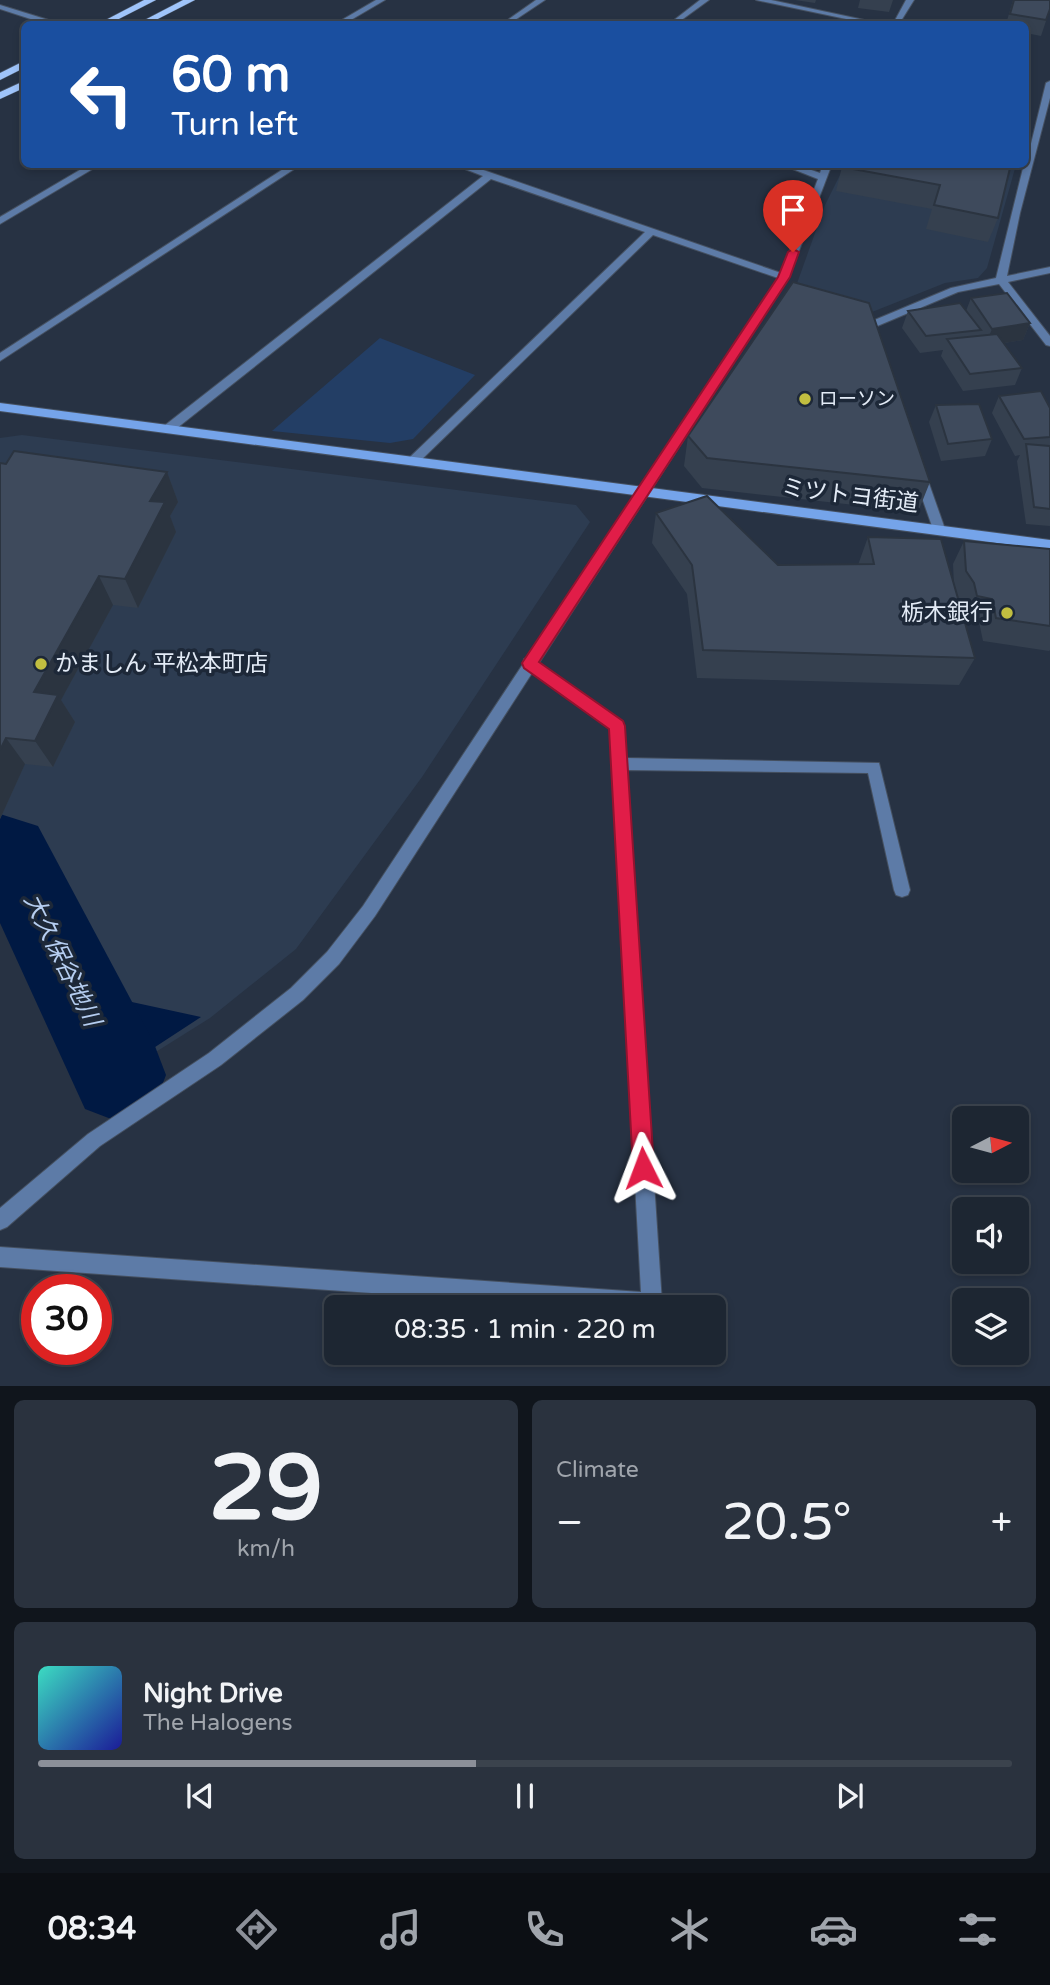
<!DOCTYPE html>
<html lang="en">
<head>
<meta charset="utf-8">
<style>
  body { margin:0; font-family:"Varela Round","Noto Sans JP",sans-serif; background:#2a323e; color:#f1f3f6; height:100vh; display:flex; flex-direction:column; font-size:26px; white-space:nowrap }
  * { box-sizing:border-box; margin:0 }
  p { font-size:23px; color:#a0a5ac }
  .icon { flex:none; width:38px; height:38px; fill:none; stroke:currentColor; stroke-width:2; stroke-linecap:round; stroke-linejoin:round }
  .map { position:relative; height:1386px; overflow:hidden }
  .panel { display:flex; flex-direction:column; gap:14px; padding:14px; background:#10151c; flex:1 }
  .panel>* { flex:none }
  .top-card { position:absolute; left:21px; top:21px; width:1008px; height:147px; border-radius:10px; box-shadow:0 4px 10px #0003,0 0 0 2px #3b434d; background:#1a4fa0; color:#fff; overflow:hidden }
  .needle { width:46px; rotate:84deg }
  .controls { position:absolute; left:952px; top:1106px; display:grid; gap:14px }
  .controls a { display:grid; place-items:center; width:77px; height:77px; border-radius:10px; background:#1d2632; box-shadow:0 4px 10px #0003,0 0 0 2px #3b434d; font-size:35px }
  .speed { position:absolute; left:21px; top:1274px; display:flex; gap:14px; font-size:35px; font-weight:700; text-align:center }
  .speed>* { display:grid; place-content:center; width:91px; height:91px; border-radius:50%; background:#1d2632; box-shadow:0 4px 10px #0003,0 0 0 2px #3b434d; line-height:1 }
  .speed .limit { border:10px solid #d22; background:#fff; color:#111 }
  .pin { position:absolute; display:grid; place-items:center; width:60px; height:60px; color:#fff; margin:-72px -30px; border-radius:50% 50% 50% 0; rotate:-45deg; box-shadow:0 0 7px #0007 }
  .pin .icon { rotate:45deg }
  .me { position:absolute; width:77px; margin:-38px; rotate:357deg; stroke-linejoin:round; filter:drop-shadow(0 0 5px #0008) }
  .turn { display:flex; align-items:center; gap:24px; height:147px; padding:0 35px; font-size:32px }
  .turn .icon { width:91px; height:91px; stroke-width:2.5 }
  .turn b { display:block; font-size:49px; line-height:60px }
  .big { font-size:52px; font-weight:600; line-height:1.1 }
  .panel .tile { flex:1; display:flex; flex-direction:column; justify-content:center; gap:10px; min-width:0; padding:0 24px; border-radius:10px; background:#2a323e }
  .panel .dial { align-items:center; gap:0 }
  .dial b { font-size:91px; line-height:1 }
  .song { display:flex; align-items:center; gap:21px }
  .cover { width:84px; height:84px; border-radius:10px; background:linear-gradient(135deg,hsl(170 70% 55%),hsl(240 70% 35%)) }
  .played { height:7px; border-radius:4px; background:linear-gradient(90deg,#8c9099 45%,#3b434d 45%) }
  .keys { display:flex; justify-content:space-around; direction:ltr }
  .heat { display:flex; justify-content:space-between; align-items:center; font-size:38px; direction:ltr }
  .panel .tiles { flex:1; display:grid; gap:14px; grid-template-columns:1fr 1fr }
  .tile:last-child { grid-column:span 2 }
  .trip { position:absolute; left:324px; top:1295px; width:402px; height:70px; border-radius:10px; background:#1d2632; box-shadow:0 4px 10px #0003,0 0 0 2px #3b434d; font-weight:600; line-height:70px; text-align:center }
  .tab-bar { display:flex; height:112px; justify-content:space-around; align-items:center; background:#0c0f14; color:#a0a5ac }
  .tab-bar .icon { width:49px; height:49px }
  .tab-bar .current { color:#8c9099 }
  .tab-bar b { font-size:32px; color:#f1f3f6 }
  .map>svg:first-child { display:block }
</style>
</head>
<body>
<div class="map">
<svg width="1050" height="1387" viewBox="0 0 1050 1387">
  <rect width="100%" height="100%" fill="#273243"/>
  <g fill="#2d3c51">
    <path d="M845 165H1016L987 268 978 278 945 283 852 320 790 303 825 205Z"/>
    <path d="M22 435 576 505 590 522 422 777 296 949 210 1018 119 1075 8 850 0 849V438Z"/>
  </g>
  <path fill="#233e65" d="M380 338 475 375 413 439 390 443 272 431Z"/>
  <path fill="#001943" d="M81 991 201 1017 123 1068Z"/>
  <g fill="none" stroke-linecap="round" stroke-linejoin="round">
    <path fill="#001943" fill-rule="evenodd" d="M0 814 38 826 153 1041 166 1075 153 1109 119 1122 85 1109 0 923Z"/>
    <defs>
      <g id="street">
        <path d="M376 0H385L344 24H335Z"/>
        <path d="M536 0H545L509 24H502Z"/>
        <path d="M700 0H709L676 24H669Z"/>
        <path d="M756 0H771L883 24H870Z"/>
        <path d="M906 0H914L899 24H893Z"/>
        <path d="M0 5 55 22 56 24H46L0 9Z"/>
        <path d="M1050 81V98L1020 213 1007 276 1050 267V273L1008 282 1050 336V346L1046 345 999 284 958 292 875 327 878 337 877 339H869L864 326 865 324 951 288 996 278 1024 164H1026L1046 83Z"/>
        <path d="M90 164H101L0 224V217Z"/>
        <path d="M291 164H302L0 361V353Z"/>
        <path d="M452 164H466L781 273 818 179 780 164H794L820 173 823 164H832L789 277 539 663 622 722 626 758 879 763 910 890 908 895 902 897 896 895 894 890 868 773 627 770 662 1303 660 1307H572L0 1267V1247L641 1292 610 729 532 673 375 916 339 964 303 1000 221 1065 100 1146 7 1227 0 1230V1208L88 1134 209 1053 291 988 327 952 363 906 523 664 524 659 527 658 778 278 653 235 417 464H409V458L645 232 491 179 172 432H164V426L483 176Z"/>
        <path d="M920 471 926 475 945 529 943 532 939 533 933 529 914 475Z"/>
      </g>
      <path id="secondary" d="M0 403 1050 540V550L0 411Z"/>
      <g id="primary">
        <path d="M144 0H156L109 24H98Z"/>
        <path d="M183 0H195L148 24H137Z"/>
        <path d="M24 61V68L0 80V73Z"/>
        <path d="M24 81V88L0 99V92Z"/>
      </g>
    </defs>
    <use href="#street" stroke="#455060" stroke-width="2"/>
    <use href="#secondary" stroke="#455060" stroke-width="2"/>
    <use href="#primary" stroke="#455060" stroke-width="1"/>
    <use href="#street" fill="#5d7ba7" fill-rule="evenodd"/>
    <use href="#secondary" fill="#75a4ea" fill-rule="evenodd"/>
    <use href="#primary" fill="#9fc4fa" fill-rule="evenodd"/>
  </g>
  <g fill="#35404f">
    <path d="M795 0H816L815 3Z"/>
    <path d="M860 0H893L889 12 858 8Z"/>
    <path d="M1013 0H1050V9L1041 36 1026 33V24H1006Z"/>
    <path d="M1011 164 998 218 988 242 926 229 932 209 836 191 842 167Z"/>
    <path d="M971 298 1030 323 1023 340 1004 343 1022 368 1015 385 963 391 941 356 943 350 920 353 902 328 908 311H966Z"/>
    <path d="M999 396 1050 408V526L1026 524 1017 461 1020 455 1015 456 992 413Z"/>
    <path d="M936 405 992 439 985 456 941 461 929 422Z"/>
    <path d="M688 436 930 482 918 512 702 488 684 466Z"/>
    <path d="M0 463 167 472 178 502 170 516 176 532 138 608 113 605 61 700 75 722 53 767 25 764 0 819Z"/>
    <path d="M656 513 778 565H858L868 537 954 585 953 564 964 541 1050 549V650L1049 651 983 641 979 622 965 619 962 606 959 601 975 658 959 685 697 678 687 594 652 543Z"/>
  </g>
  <g fill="#2b3440">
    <path d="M1030 323 1023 340 985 346 992 329Z"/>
    <path d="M167 472 178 502 170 516 176 532 138 608 125 579 150 501Z"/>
    <path d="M99 576 113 605 61 700 75 722 53 767 35 741 34 692Z"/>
    <path d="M6 738 25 764 0 819V750Z"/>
  </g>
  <g fill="#3e4a5c" stroke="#2b3440" stroke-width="2">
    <path d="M1014 0H1050V9L1046 20 1010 14Z"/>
    <path d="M843 164H1011L998 218 934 205 940 185 842 167Z"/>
    <path d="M793 282 869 303 930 482 707 458 688 436Z"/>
    <path d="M1007 293 1030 323 992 329 971 298Z"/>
    <path d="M960 303 981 330 926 336 908 311Z"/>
    <path d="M997 334 1022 368 970 374 947 339Z"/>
    <path d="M1041 391 1050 408V437L1024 439 999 396Z"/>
    <path d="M979 404 992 439 948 444 936 405Z"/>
    <path d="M1026 444 1050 446V509L1034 507Z"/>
    <path d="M14 451 167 472 150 501 165 502 125 579 99 576 34 692 58 695 35 741 6 738 0 750V463L6 464Z"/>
    <path d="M707 496 778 565 874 564 868 537 941 539 975 658 703 650 692 565 656 513Z"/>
    <path d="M964 541 1050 549V626L996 618 992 599 977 596 974 583 966 571Z"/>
  </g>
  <path fill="#e11d48" stroke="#92132f" stroke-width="2" d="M793 249 799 252 790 277 539 662 623 721 625 726 654 1168 651 1176 643 1179 636 1176 633 1168 609 729 524 668 522 663 778 277 788 252Z"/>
  <g fill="#c1be40" stroke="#1d2838" stroke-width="2.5">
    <circle cx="805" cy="399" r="7"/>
    <circle cx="1007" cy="613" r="7"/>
    <circle cx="41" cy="664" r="7"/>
  </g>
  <g text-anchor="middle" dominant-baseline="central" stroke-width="7" stroke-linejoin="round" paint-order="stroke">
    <g font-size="19" fill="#e3ebf6" stroke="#1d2838" text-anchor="start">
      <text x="819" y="399">ローソン</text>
    </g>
    <g font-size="23" fill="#e3ebf6" stroke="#1d2838">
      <text transform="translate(850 496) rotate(7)">ミツトヨ街道</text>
    </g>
    <g font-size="23" fill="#e3ebf6" stroke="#1d2838" text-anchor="end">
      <text x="993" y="613">栃木銀行</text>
      <text x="55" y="664" text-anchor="start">かましん 平松本町店</text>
    </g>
    <g font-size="24" font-style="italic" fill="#b6cef1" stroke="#1d2838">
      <text transform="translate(62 960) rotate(64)">大久保谷地川</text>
    </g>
  </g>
</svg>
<div class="controls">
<a><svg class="needle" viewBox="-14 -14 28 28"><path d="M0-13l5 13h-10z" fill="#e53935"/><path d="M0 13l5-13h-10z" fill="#a0a5ac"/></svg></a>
<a><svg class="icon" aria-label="sound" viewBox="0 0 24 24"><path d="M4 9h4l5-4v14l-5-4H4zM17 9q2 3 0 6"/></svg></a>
<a><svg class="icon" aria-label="layers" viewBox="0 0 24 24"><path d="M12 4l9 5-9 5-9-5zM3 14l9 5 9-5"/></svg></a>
</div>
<div class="speed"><div class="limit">30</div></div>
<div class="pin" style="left:793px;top:252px;background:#d93025"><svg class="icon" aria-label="arrive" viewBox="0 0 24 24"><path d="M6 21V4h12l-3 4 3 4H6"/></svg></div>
<svg class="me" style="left:643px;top:1168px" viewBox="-20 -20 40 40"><path d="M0-17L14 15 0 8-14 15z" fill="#e11d48" stroke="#fff" stroke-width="4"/></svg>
<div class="trip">08:35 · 1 min · 220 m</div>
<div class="top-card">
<div class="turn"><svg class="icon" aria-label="left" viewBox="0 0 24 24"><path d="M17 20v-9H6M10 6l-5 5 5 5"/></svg><div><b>60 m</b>Turn left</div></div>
</div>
</div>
<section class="panel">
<div class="tiles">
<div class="tile dial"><b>29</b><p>km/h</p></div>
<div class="tile"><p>Climate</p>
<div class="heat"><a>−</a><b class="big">20.5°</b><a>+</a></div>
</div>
<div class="tile">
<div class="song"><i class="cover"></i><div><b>Night Drive</b><p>The Halogens</p></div></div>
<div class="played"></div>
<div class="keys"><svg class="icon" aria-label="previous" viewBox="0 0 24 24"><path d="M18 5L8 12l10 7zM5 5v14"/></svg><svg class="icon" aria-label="pause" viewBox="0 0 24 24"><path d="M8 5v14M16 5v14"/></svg><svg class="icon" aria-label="next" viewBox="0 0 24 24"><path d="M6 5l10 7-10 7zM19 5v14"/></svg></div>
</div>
</div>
</section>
<nav class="tab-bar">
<b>08:34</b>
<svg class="icon current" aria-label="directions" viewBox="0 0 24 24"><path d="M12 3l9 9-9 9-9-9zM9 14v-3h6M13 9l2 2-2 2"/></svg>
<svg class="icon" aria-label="music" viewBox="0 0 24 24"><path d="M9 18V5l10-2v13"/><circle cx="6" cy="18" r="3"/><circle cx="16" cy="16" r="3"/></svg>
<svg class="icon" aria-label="phone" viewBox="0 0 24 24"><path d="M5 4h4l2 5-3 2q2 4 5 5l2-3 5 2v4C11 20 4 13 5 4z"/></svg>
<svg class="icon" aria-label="climate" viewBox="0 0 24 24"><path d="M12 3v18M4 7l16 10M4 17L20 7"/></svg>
<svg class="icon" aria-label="car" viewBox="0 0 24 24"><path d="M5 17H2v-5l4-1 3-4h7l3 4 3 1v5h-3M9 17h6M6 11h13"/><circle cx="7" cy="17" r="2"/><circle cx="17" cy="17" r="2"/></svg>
<svg class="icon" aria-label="filters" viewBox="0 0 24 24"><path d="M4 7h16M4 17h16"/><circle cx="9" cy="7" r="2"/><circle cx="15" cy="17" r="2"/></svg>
</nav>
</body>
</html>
